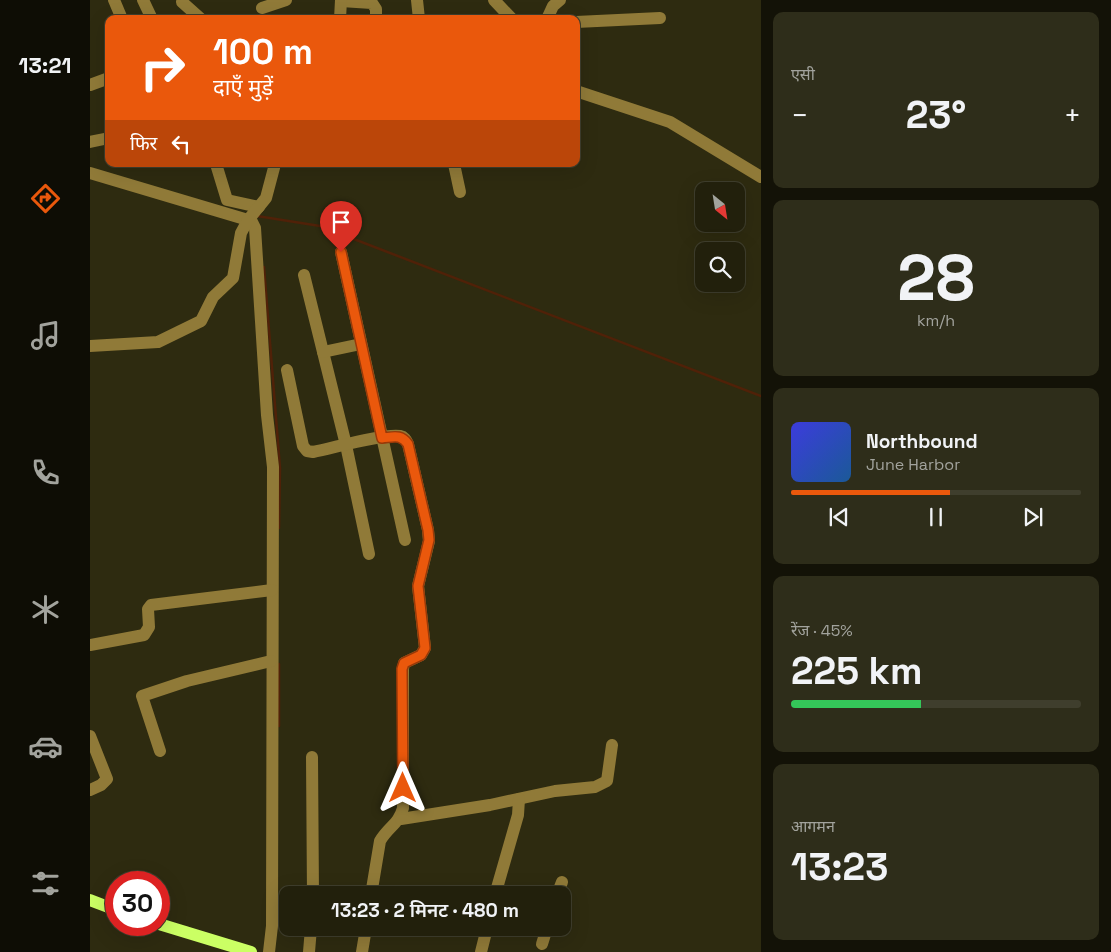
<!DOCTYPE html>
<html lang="hi">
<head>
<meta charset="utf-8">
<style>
  body { margin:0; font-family:"Space Grotesk","Noto Sans Devanagari",sans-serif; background:#2e2d1a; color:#f1f3f6; height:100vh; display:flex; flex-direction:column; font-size:19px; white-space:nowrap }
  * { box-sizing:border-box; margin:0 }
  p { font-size:16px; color:#a2a39d }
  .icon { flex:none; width:28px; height:28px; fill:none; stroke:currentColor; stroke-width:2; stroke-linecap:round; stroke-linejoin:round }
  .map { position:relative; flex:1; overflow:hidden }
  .drawer { display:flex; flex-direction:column; gap:12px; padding:12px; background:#131207; width:350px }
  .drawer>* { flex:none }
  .top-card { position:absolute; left:15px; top:15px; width:475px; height:152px; border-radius:10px; box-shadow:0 5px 20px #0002,0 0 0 1px #3f3e2d; background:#ea580c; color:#fff; overflow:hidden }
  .needle { width:32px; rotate:150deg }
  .buttons { position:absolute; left:605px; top:182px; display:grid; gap:10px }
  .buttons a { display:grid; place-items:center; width:50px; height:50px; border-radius:10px; background:#22200c; box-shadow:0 5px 20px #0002,0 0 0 1px #3f3e2d; font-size:25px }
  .speed { position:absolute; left:15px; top:871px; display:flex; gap:10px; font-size:25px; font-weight:700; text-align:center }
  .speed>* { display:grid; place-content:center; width:65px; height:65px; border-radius:50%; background:#22200c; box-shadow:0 5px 20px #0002,0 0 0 1px #3f3e2d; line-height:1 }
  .speed .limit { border:8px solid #d22; background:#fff; color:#111 }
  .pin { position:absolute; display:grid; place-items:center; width:42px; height:42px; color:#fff; margin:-51px -21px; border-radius:50% 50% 50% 0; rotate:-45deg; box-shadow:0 0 5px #0007 }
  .pin .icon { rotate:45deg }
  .me { position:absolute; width:55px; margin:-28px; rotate:0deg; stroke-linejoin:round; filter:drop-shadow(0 0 4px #0008) }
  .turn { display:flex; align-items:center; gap:18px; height:105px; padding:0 25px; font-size:22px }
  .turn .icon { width:65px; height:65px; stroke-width:2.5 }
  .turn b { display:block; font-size:35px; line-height:42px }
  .then { display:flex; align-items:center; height:48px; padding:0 25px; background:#0003; gap:10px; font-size:19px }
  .big { font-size:38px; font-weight:600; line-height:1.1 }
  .drawer .tile { flex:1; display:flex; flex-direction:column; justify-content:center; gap:8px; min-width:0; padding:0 18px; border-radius:10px; background:#2e2d1a }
  .drawer .dial { align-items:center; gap:0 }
  .dial b { font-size:65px; line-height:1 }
  .song { display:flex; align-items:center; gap:15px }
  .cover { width:60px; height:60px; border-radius:8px; background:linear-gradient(135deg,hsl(240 70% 55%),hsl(210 70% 35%)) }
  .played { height:5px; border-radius:2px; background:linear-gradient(90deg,#ea580c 55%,#3f3e2d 55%) }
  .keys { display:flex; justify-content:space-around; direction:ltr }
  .heat { display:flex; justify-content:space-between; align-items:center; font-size:28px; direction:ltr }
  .charge { height:8px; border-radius:4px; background:linear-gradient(90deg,#34c759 45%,#3f3e2d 0) }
  .trip { position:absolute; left:189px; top:886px; width:292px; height:50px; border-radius:10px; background:#22200c; box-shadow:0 5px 20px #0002,0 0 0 1px #3f3e2d; font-weight:600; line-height:50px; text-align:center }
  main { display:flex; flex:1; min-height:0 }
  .dock { display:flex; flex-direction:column; width:90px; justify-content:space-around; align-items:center; background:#0e0d05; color:#a2a39d }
  .dock .icon { width:35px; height:35px }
  .dock .selected { color:#ea580c }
  .dock b { font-size:22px; color:#f1f3f6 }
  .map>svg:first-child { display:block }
</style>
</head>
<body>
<main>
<nav class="dock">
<b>13:21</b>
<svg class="icon selected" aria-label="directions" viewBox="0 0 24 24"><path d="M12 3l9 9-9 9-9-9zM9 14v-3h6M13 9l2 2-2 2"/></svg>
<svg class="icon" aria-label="music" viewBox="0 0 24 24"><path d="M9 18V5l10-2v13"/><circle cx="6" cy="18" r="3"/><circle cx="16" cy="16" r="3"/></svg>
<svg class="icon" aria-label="phone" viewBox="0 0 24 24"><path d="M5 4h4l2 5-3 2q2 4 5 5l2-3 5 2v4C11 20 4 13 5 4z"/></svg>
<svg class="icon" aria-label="climate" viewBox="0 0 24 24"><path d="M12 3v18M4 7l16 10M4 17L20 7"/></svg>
<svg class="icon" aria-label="car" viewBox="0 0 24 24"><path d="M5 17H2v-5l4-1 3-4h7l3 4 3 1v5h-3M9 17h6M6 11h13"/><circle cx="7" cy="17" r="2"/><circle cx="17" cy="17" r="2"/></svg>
<svg class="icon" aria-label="filters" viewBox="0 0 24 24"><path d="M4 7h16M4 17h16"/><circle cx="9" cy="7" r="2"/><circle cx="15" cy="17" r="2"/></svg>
</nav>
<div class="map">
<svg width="671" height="952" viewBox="0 0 671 952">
  <rect width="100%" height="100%" fill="#2e2b10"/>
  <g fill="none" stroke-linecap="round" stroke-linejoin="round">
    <g stroke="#502108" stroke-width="2.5">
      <path d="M167 216 230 226 671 396"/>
      <path d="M174 267 190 468 189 528"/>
      <path d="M189 726V664"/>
    </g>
    <g stroke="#907a38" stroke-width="12">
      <path d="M24 0 32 19"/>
      <path d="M53 0 62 19"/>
      <path d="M327 0 329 19"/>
      <path d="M404 0 422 19"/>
      <path d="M251 1 282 3 286 9V19"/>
      <path d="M92 2 111 19"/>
      <path d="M172 8 196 0"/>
      <path d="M250 19 251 0"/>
      <path d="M457 19 463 6 470 0"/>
      <path d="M486 22 570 18"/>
      <path d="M0 85 19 78"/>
      <path d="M486 91 580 122 671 177"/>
      <path d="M0 142 19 138"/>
      <path d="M126 164 137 200 169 207"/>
      <path d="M364 164 370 192"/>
      <path d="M0 173 158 220"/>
      <path d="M160 218 165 228 177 415 183 467 182 926 179 952"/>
      <path d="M251 252 315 540"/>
      <path d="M214 275 256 445 279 554"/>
      <path d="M0 346 68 342 111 321 123 297 143 278 151 233 158 220 176 198 185 164"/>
      <path d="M233 352 271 344"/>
      <path d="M197 370 213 446 217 451 223 452C244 448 290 434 310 436 315 437 316 440 318 444L338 530 339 541 328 586 335 648 331 655 314 663 313 669V808C309 824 298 827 290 841L281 895"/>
      <path d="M0 645 54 635 59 627 58 609 61 605 182 590"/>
      <path d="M0 736 17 779 11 785 0 790"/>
      <path d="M70 751 52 696 97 681 181 661"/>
      <path d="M222 757 223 895"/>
      <path d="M311 819 400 805 465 791 505 787 517 781 522 745"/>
      <path d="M405 895 428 815 429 799"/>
      <path d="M467 895 472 882"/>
      <path d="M452 944 457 928"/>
      <path d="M219 952 221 928"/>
      <path d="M272 952 276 928"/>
      <path d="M391 952 397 928"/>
    </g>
    <g stroke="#cbff64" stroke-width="12">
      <path d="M0 900 26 910"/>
      <path d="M69 924 161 952"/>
    </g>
  </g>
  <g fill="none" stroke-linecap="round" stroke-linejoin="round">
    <defs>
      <path id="route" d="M251 252 292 438C304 437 311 434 318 444L338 530 339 540 328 586 335 648 331 655 314 663 312 669 313 788"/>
    </defs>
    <use href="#route" stroke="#983908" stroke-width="12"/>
    <use href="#route" stroke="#ea580c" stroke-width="9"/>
  </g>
</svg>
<div class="buttons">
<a><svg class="needle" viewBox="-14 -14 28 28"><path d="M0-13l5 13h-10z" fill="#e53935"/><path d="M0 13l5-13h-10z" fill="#a2a39d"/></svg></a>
<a><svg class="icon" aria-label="search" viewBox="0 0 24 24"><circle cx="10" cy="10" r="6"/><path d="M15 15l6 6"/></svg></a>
</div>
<div class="speed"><div class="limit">30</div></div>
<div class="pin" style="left:251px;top:252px;background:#d93025"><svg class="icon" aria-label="arrive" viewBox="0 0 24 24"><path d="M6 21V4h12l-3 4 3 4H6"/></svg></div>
<svg class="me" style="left:313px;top:788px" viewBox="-20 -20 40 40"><path d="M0-17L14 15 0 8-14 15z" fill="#ea580c" stroke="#fff" stroke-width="4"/></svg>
<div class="trip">13:23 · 2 मिनट · 480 m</div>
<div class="top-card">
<div class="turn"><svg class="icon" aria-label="right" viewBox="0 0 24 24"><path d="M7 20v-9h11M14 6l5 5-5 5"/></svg><div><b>100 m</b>दाएँ मुड़ें</div></div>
<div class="then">फिर<svg class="icon" aria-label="left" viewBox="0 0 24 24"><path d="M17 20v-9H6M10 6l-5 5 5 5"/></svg></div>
</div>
</div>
<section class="drawer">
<div class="tile"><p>एसी</p>
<div class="heat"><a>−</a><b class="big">23°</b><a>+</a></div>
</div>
<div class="tile dial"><b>28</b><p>km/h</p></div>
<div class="tile">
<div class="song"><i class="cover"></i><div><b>Northbound</b><p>June Harbor</p></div></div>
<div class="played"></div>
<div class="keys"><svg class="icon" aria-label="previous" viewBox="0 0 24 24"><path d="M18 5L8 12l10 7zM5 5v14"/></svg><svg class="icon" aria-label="pause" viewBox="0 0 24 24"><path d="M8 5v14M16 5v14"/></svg><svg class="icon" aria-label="next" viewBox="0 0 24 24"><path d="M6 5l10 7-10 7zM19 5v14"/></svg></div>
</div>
<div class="tile"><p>रेंज · 45%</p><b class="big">225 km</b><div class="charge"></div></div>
<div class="tile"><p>आगमन</p><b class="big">13:23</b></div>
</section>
</main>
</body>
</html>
